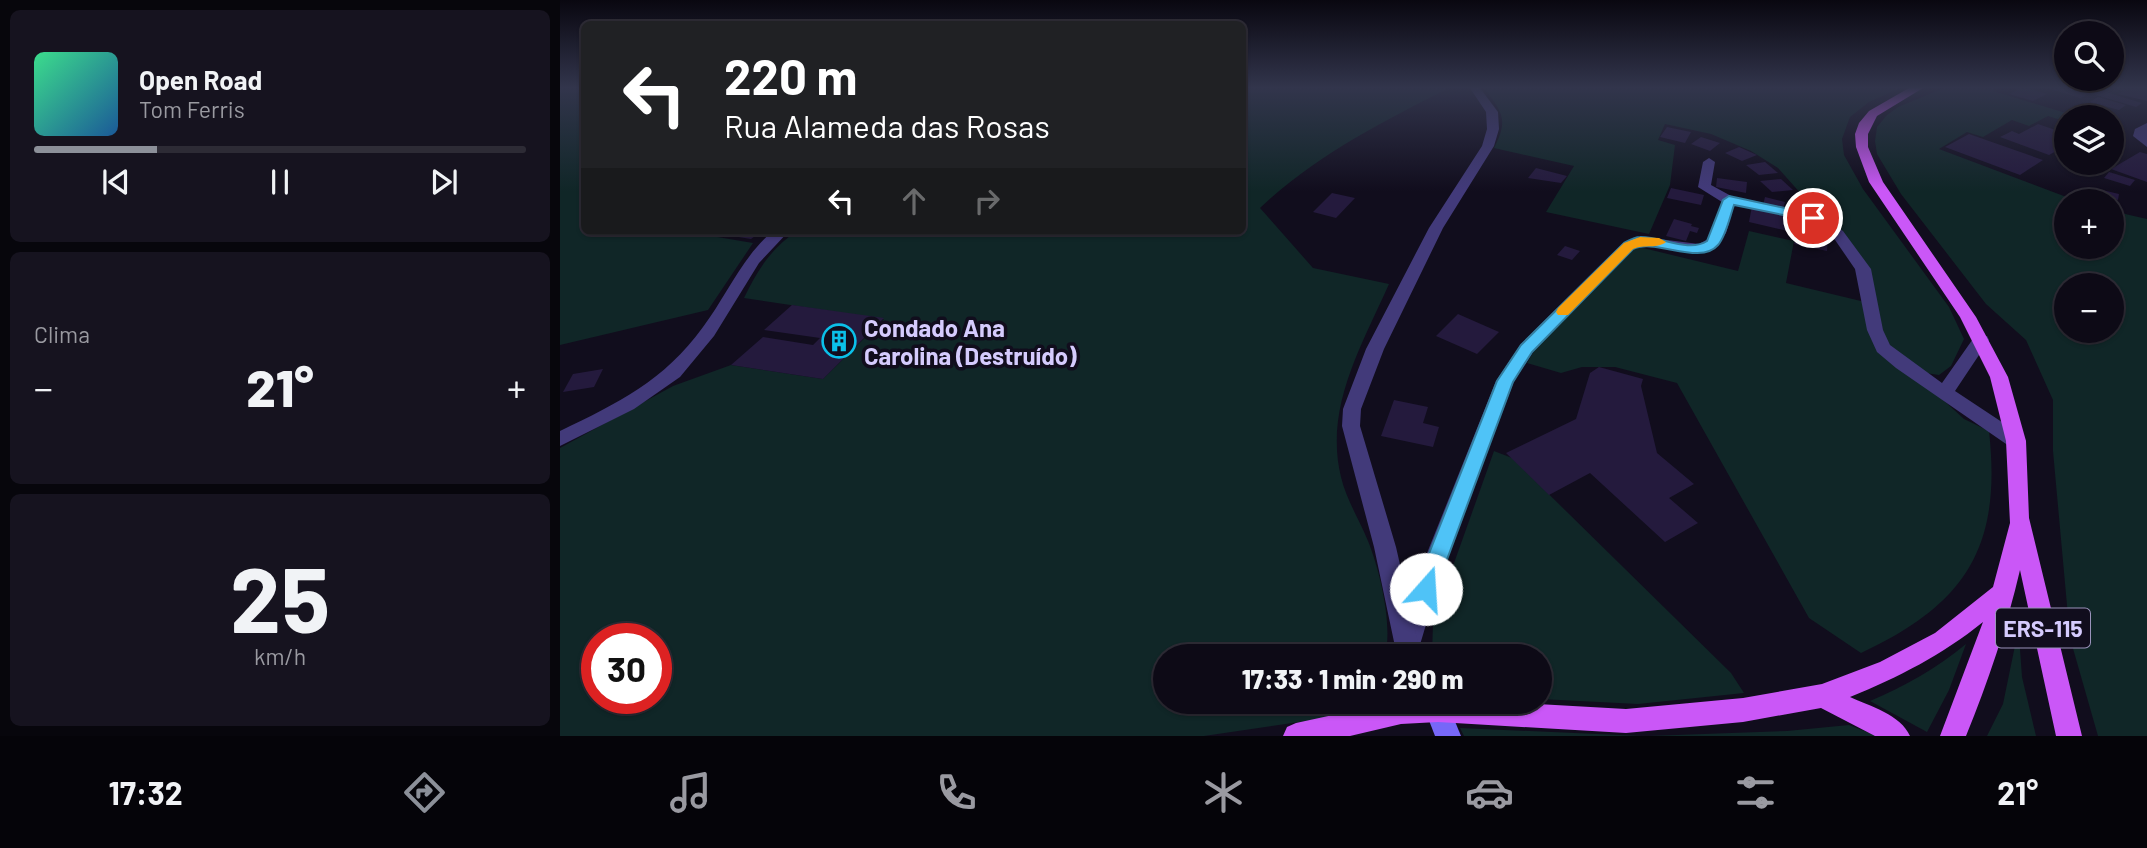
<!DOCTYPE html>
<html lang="pt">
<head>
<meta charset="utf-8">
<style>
  body { margin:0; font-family:Barlow,sans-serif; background:#16131f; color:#f1f3f6; height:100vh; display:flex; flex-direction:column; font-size:26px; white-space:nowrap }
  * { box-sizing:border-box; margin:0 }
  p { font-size:23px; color:#9a9aa1 }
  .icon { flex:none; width:38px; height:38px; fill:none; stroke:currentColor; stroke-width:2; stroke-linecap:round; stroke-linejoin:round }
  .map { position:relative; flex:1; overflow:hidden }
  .panel { display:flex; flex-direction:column; gap:10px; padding:10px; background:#07060c; width:560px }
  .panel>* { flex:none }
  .hud { position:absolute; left:21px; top:21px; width:665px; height:214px; border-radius:10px; box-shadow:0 2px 5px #0004,0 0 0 2px #2d2b35; background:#202124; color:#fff; overflow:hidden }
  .controls { position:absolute; left:1494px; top:21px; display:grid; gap:14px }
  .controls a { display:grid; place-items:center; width:70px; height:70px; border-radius:50%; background:#0d0a16; box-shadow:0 2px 5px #0004,0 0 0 2px #2d2b35; font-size:35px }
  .speed { position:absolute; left:21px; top:623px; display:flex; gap:14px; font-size:35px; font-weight:700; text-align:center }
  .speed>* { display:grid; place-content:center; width:91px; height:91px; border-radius:50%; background:#0d0a16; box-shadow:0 2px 5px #0004,0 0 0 2px #2d2b35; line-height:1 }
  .speed .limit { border:10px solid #d22; background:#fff; color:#111 }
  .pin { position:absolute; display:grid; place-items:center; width:60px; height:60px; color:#fff; margin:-30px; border:4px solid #fff; border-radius:50%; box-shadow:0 2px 7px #0007 }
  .me { position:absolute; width:77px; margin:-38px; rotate:19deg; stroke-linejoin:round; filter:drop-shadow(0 0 5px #0008) }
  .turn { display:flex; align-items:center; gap:24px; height:147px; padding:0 28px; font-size:32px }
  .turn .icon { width:91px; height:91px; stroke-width:2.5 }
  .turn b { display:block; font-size:49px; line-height:60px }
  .lanes { display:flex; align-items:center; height:66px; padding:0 28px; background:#0003; justify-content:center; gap:35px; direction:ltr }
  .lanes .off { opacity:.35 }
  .big { font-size:52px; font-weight:800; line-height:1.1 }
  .panel .card { flex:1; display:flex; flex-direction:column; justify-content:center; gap:10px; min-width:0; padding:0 24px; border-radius:10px; background:#16131f }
  .panel .dial { align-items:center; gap:0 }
  .dial b { font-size:91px; line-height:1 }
  .song { display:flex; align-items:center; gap:21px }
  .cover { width:84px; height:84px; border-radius:10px; background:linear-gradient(135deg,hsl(150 70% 55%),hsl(210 70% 35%)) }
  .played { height:7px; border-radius:4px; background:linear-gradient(90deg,#8c9099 25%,#2d2b35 25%) }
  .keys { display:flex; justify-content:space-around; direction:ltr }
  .heat { display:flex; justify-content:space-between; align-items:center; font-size:38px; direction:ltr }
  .trip { position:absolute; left:593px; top:644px; width:399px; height:70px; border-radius:35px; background:#0d0a16; box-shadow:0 2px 5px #0004,0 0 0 2px #2d2b35; font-weight:800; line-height:70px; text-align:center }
  .tab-bar { display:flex; height:112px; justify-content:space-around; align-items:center; background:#050409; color:#9a9aa1 }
  .tab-bar .icon { width:49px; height:49px }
  .tab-bar .on { color:#8c9099 }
  .tab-bar b { font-size:32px; color:#f1f3f6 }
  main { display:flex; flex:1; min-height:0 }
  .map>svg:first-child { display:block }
</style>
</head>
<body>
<main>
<section class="panel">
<div class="card">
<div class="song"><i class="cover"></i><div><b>Open Road</b><p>Tom Ferris</p></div></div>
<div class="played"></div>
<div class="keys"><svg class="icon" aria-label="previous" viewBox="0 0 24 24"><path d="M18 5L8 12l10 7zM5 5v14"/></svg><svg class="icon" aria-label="pause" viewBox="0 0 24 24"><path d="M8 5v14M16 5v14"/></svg><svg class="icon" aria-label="next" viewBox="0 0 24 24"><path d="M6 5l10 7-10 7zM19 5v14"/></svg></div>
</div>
<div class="card"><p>Clima</p>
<div class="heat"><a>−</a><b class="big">21°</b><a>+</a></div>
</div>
<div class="card dial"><b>25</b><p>km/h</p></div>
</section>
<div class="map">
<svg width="1587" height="736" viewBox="0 0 1587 736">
  <rect width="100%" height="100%" fill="#110d1d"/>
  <g fill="#102627" fill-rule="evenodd">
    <path d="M0 88H24V231H122L193 243 148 310 0 345Z"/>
    <path d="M683 88H889C822 122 755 156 700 208L753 268 829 284C802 345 764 408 781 477 786 499 800 521 808 541 820 571 833 625 825 656H606V702H799L774 717 644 736H0V448L113 386 171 365 263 379 324 319 184 298C197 271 211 248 237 231H682ZM37 639H96V698H37Z"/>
    <path d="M924 88H1340L1309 102 1290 117 1282 139 1284 155 1303 189 1389 307 1404 339 1391 366 1379 375 1366 373 1330 349 1284 233 1259 214 1218 168 1191 151 1151 134 1105 124 1098 140 1115 145 1110 185 1089 234 986 212 1014 166 934 148C949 119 942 112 924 88Z"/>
    <path d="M1384 88H1439L1433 91 1519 117H1507V122L1488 116 1469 126 1452 120 1423 137 1407 132 1379 149 1517 201H1507V247H1552V211L1587 219V736H1538L1510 638 1493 451V400L1466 340 1426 304 1341 194 1317 154 1315 141 1317 127 1327 115 1338 107ZM1507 285H1552V331H1507Z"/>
    <path d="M1189 231 1234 241 1226 283 1305 302 1310 333 1404 419 1429 431C1442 547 1406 604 1301 653L1249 618 1117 383 1055 367H1022L1001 373 967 363 975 349 1072 247H1079L1178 271Z"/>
    <path d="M934 451 952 458 1171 673 1184 693 1078 704 980 699V656H872L873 622Z"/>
    <path d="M1457 636 1460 649 1462 677 1476 736H1427L1443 704Z"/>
    <path d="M1406 644 1389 690 1367 732 1310 701C1345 686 1377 668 1406 644Z"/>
    <path d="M1289 725 1317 736H1088L1227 731Z"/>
    <path d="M900 728 1082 736H904Z"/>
  </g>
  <g fill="#241a3d">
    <path d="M1461 88H1467L1487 94 1473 101 1449 94Z"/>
    <path d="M1487 88H1510L1529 93 1521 98Z"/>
    <path d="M1553 88H1587V101L1558 94 1563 91Z"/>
    <path d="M1539 90 1582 103 1576 107 1533 94Z"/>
    <path d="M1538 97 1566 105 1559 110 1530 102Z"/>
    <path d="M1478 124 1507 134V145L1489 155 1440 137 1452 131 1459 134Z"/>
    <path d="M1107 127 1131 132 1125 143 1100 137Z"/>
    <path d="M1409 134 1483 160 1460 175 1385 147Z"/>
    <path d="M1141 137 1160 143 1150 151 1131 144Z"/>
    <path d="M1179 147 1197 155 1182 161 1165 153Z"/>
    <path d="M1580 152 1587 154V182L1551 169Z"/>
    <path d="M1205 162 1218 173 1199 175 1186 165Z"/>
    <path d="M976 168 1007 176 1001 183 968 178Z"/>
    <path d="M1549 172 1575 180 1570 186 1544 178Z"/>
    <path d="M1157 178 1187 182 1186 193 1156 187Z"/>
    <path d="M1221 179 1233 190 1212 192 1200 181Z"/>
    <path d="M1111 188 1144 195 1141 205 1107 198Z"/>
    <path d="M1534 188 1559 194 1558 200 1532 193Z"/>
    <path d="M772 193 795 198 776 218 753 212Z"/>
    <path d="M1205 197 1225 202 1223 209 1203 205Z"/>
    <path d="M1192 206 1230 214 1229 221 1250 222 1261 232 1255 235 1268 238 1267 251 1234 244 1236 236 1228 231 1189 222Z"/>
    <path d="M1114 219 1132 224 1131 226 1139 228 1137 233 1130 231 1126 241 1106 236Z"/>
    <path d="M179 231H202L191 239 172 236Z"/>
    <path d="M1005 246 1020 251 1012 260 997 255Z"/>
    <path d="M232 305 324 318 263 379 171 365 203 337 253 345 260 338 204 330Z"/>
    <path d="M898 314 939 332 917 354 876 336Z"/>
    <path d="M1039 367 1083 379 1081 386 1097 453 1134 484 1109 498 1138 523 1105 542 1030 473 989 495 946 453 1016 419 1030 373Z"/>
    <path d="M43 369 34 387 3 392 13 374Z"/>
    <path d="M834 400 868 407 863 423 879 427 873 447 821 436Z"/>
  </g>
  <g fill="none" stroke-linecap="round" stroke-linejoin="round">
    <g fill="#423a7a" fill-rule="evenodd">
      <path d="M1587 123V147L1573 136 1575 129Z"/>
      <path d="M1149 158 1155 162 1151 185 1173 197 1258 214 1283 231 1311 269 1323 330 1330 345 1382 383 1415 336H1427L1429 340 1395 391 1463 436 1466 441 1463 446H1449L1336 368 1317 352 1307 330 1295 269 1273 237 1248 220 1174 205 1166 233 1152 250C1126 256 1099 242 1073 249L973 352 954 381 883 568 859 648 855 656H839L835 648 861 568 936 381 961 344 1063 243 1091 238 1139 244 1148 239 1162 202 1138 187 1143 162Z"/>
      <path d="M213 231H229L199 263 154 336 120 377 74 409 0 446V431C58 403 104 381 143 327 167 295 182 257 213 231Z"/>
    </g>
    <path fill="#423a7a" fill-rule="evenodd" d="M910 88H920L938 112 939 129 934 146 883 228 824 349 801 409 800 426 836 547 861 656H837L814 547 782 426 783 409 806 349 869 228 922 146 927 129 926 112Z"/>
    <path fill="#7767f8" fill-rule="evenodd" d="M869 702H887L901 736H875L865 710Z"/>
    <path fill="#ca57f7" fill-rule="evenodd" d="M1349 88H1363L1317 116 1308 134V147L1323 182 1416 317 1448 377 1466 441 1469 518 1522 736H1496L1460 570C1447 626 1428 682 1406 736H1380L1423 622C1382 655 1339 677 1290 697 1310 706 1341 715 1350 736H1315L1261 708 1183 722 1066 733 878 722 841 724 790 736H723L727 727 736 723 833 702H944L1066 709 1183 698 1262 684 1320 662 1375 633 1433 587 1450 523 1446 441 1430 377 1400 317 1309 182 1296 147 1295 134 1299 123 1309 111Z"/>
  </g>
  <linearGradient id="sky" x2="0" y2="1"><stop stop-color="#090710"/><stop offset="0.46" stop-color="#32354c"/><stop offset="1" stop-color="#32354c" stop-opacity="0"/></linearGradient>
  <rect width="1587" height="191" fill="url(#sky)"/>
  <path fill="#4fc3f7" stroke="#337fa1" stroke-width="2" d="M1169 196 1253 214 1260 218 1253 221 1174 205C1170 216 1166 236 1158 245 1140 266 1095 238 1073 249L972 352 953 382 876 589 873 595 866 598 858 595 855 589 937 381 961 345 1064 243C1068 241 1074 237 1080 237 1100 236 1129 253 1147 241L1163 200Z"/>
  <path fill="#f59e0b" d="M1080 237 1099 238 1106 242C1098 249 1084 244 1073 249L1008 315H998L996 312 998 308 1064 243Z"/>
  <defs>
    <symbol id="building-ring" viewBox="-11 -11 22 22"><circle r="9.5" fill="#110d1d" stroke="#0bc0e9" stroke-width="1.5"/><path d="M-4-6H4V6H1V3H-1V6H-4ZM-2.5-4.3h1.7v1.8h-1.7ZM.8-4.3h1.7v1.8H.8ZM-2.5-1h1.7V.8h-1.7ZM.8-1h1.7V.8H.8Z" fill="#0bc0e9"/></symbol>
  </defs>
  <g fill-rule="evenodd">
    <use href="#building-ring" x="260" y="322" width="38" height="38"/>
  </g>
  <g text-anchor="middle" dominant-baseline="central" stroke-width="7" stroke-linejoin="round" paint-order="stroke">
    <rect fill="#110d1d" stroke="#9a92ba" stroke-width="2" x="1436" y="608.5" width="94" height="39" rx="5"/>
    <g font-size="23" font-weight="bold" fill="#d5cbfd">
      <text x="1483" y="628">ERS-115</text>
    </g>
    <g font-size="24" font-weight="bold" fill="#d5cbfd" stroke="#110d1d" text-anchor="start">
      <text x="304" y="327">Condado Ana<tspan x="304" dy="28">Carolina (Destruído)</tspan></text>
    </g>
  </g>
</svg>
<div class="controls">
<a><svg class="icon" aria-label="search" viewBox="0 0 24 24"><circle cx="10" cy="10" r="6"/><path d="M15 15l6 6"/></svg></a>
<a><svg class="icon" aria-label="layers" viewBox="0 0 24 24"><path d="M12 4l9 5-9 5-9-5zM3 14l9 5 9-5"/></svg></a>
<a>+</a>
<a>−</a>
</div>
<div class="speed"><div class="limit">30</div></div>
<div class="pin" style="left:1253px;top:218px;background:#d93025"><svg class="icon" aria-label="arrive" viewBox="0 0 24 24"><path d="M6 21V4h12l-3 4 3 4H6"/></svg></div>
<svg class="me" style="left:866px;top:589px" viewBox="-20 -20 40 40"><circle r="19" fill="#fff"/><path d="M0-13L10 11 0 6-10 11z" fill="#4fc3f7"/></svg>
<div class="trip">17:33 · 1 min · 290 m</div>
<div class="hud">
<div class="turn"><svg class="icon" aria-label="left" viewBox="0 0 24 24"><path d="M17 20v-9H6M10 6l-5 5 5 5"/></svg><div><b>220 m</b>Rua Alameda das Rosas</div></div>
<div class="lanes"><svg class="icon" aria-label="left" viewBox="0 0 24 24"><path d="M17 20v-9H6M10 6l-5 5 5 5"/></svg><svg class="icon off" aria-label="ahead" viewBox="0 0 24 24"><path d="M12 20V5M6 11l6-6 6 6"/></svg><svg class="icon off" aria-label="right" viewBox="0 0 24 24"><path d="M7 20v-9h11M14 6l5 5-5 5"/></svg></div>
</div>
</div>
</main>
<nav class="tab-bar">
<b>17:32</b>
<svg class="icon on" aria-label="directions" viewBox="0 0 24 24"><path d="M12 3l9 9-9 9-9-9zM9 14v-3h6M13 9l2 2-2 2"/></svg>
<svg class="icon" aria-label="music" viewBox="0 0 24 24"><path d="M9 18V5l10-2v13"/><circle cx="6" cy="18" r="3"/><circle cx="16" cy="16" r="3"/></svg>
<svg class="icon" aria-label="phone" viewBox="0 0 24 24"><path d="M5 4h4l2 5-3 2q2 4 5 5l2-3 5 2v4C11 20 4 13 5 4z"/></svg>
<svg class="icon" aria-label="climate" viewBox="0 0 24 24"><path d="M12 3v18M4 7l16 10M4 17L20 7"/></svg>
<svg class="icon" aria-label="car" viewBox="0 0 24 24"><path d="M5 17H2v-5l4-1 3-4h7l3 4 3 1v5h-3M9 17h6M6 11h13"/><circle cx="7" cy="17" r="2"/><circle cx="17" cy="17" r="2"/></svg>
<svg class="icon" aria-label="filters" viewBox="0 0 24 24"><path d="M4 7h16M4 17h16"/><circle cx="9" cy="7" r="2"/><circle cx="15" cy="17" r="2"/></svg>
<b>21°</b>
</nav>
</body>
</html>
